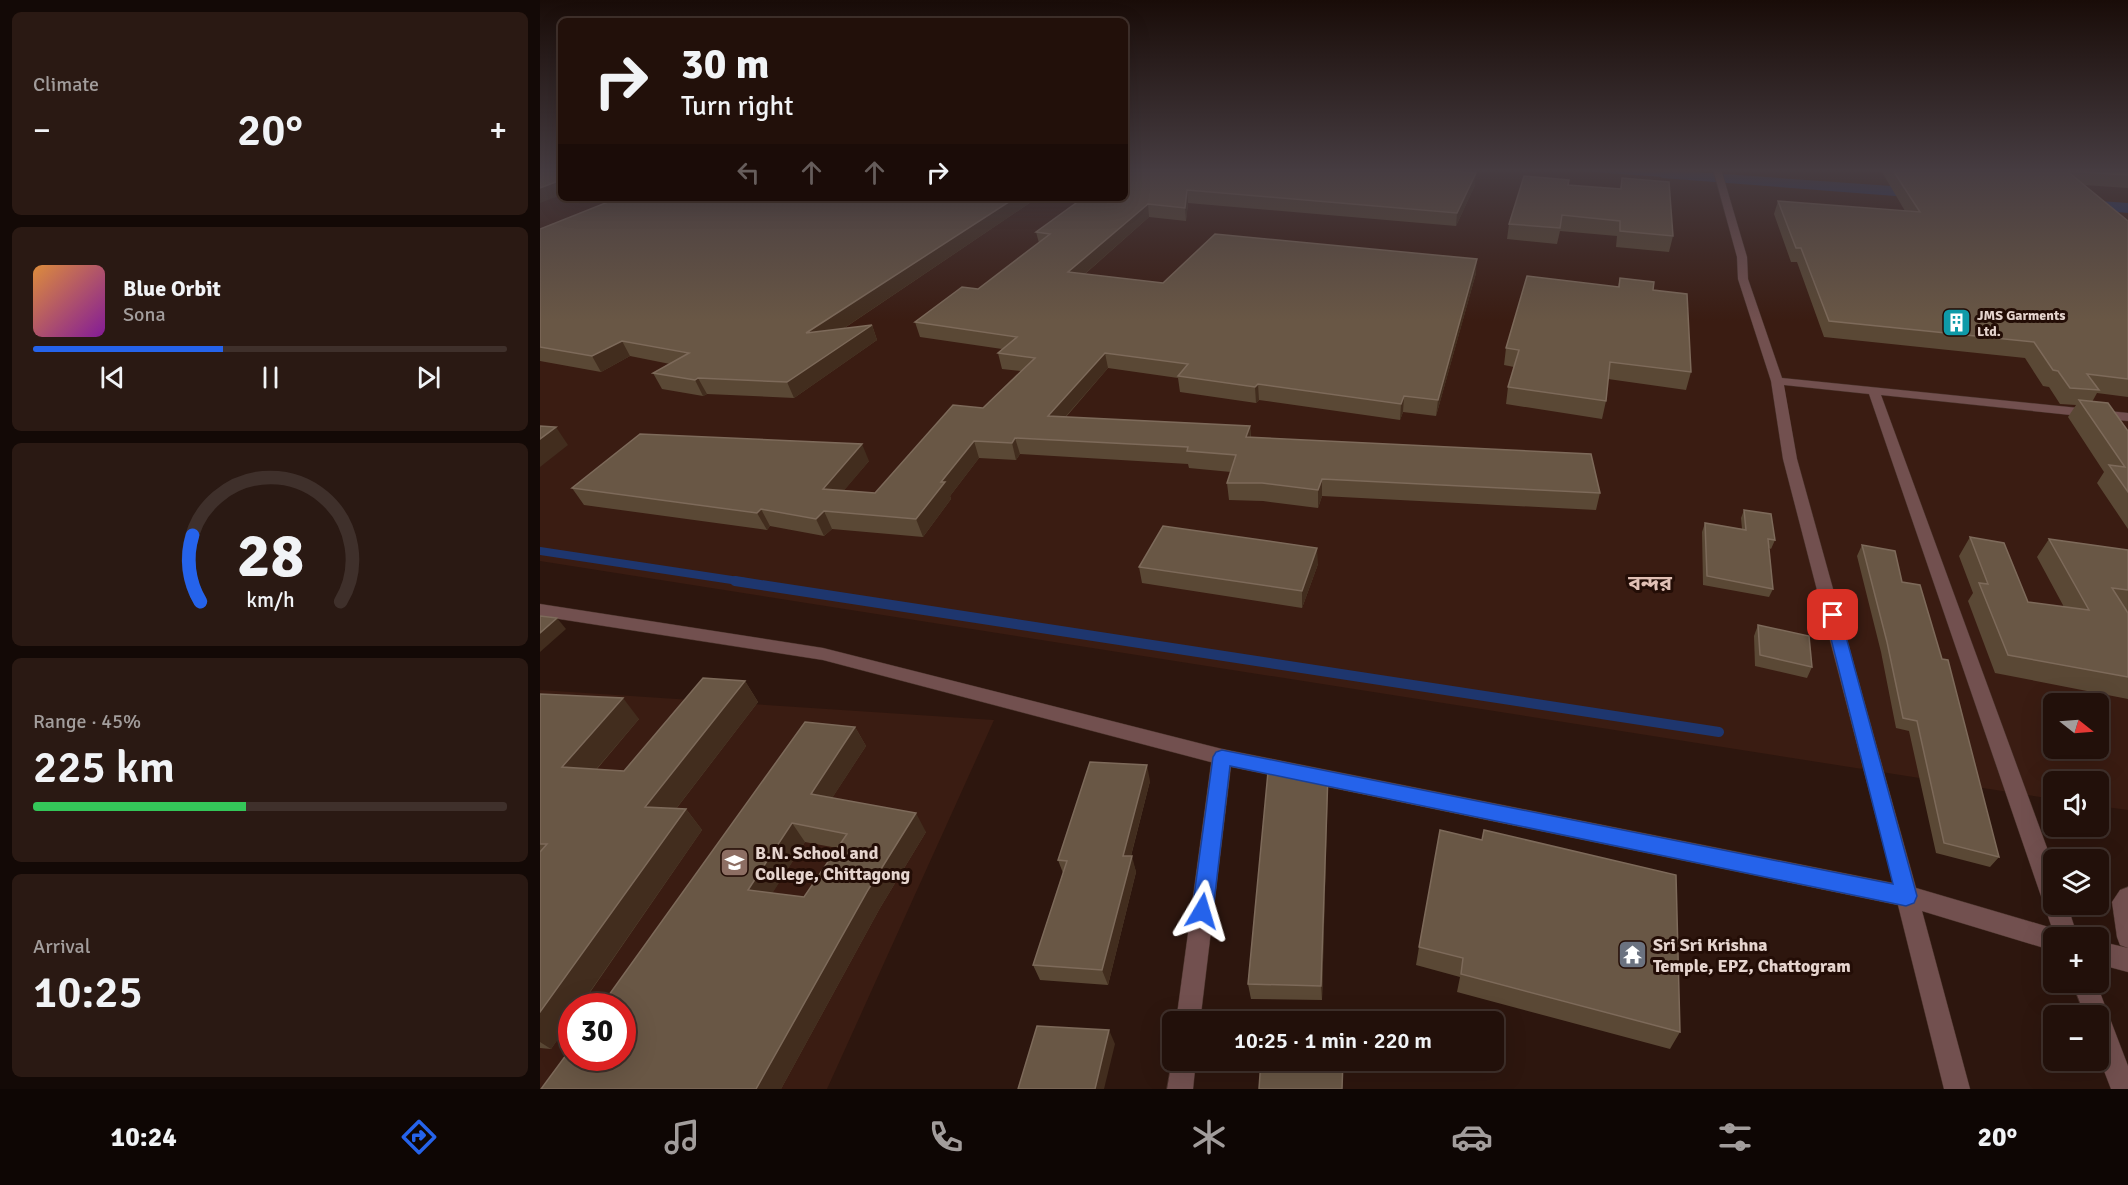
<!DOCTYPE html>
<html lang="en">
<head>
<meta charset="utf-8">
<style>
  body { margin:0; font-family:Signika,"Noto Sans Bengali",sans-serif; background:#2a1913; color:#f1f3f6; height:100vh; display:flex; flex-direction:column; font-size:22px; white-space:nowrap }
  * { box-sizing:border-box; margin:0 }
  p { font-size:20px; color:#a29d9c }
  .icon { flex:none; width:33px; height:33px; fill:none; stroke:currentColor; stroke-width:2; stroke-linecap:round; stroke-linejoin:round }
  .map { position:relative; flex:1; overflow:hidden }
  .details { display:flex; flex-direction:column; gap:12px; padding:12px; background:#130906; width:540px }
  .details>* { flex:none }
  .hud { position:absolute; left:18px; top:18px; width:570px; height:183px; border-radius:9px; box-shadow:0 6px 24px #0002,0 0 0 2px #3f302b; background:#22100a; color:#f1f3f6; overflow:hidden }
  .needle { width:39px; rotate:107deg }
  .fabs { position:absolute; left:1503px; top:693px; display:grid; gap:12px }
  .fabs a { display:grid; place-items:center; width:66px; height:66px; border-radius:9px; background:#22100a; box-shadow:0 6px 24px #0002,0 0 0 2px #3f302b; font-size:30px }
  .speed { position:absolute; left:18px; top:993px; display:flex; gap:12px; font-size:30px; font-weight:700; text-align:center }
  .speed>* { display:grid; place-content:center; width:78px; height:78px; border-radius:50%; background:#22100a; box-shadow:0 6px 24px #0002,0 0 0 2px #3f302b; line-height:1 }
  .speed .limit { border:9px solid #d22; background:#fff; color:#111 }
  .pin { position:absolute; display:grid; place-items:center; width:51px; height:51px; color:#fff; margin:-26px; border-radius:12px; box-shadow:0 3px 9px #0006 }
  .me { position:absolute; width:66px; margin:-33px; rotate:7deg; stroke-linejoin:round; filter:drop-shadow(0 0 4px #0008) }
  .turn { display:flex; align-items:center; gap:21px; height:126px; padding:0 24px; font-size:27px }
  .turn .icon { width:78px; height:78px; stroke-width:2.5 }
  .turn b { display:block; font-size:42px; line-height:51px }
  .lanes { display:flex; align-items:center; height:57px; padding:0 24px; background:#0003; justify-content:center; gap:30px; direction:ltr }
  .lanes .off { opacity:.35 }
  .big { font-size:45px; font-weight:600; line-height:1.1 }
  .details .card { flex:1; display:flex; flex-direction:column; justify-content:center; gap:9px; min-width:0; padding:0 21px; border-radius:9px; background:#2a1913 }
  .details .dial { align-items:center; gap:0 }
  .dial svg { height:156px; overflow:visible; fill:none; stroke:#3f302b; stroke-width:7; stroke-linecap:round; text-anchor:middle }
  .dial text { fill:#f1f3f6; stroke:none }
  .song { display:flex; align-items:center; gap:18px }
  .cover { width:72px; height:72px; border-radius:9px; background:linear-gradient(135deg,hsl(30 70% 55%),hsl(290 70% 35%)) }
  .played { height:6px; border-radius:3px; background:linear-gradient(90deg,#2563eb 40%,#3f302b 40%) }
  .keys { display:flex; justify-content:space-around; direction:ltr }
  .heat { display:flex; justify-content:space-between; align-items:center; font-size:33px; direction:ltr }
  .charge { height:9px; border-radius:4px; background:linear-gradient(90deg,#34c759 45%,#3f302b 0) }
  .trip { position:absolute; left:622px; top:1011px; width:342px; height:60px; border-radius:9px; background:#22100a; box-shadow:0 6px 24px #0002,0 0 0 2px #3f302b; font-weight:600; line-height:60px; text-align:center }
  .dock { display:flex; height:96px; justify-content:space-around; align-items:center; background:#0e0604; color:#a29d9c }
  .dock .icon { width:42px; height:42px }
  .dock .on { color:#2563eb }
  .dock b { font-size:27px; color:#f1f3f6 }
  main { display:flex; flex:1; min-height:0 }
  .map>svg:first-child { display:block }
</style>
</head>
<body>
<main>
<section class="details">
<div class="card"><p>Climate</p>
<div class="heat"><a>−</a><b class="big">20°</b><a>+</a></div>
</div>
<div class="card">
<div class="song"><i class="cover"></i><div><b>Blue Orbit</b><p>Sona</p></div></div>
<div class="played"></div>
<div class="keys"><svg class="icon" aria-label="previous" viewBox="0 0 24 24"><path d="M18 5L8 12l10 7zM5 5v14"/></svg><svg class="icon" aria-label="pause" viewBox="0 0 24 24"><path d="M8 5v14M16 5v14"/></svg><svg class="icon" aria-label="next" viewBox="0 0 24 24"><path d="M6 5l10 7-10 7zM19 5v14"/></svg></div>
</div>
<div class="card dial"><svg viewBox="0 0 100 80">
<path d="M14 69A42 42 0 1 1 86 69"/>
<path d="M14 69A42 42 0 0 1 10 35" stroke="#2563eb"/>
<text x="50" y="56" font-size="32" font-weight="700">28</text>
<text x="50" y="72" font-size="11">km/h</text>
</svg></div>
<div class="card"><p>Range · 45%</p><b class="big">225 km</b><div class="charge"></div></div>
<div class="card"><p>Arrival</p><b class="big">10:25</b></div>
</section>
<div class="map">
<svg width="1588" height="1089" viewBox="0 0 1588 1089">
  <rect width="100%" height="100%" fill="#2d160e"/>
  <g fill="#3a1c12" fill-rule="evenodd">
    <path d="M0 169H21V198H585V169H1588V810L1559 806 1558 782H1514L1513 799 0 561ZM1514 704H1558V748H1514Z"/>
    <path d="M0 690 454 720 287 1089H0ZM32 1006H82V1058H32Z"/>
  </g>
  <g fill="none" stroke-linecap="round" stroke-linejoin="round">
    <path stroke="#1e366e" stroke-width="4.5" d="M1043 169 1127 175"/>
    <path stroke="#1e366e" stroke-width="8" d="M0 551 205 582"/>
    <path stroke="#1e366e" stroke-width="10" d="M195 581 1179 732"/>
    <g fill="#1e366e" fill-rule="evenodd">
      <path d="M1127 170 1394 189 1402 194 1394 199 1122 178 1119 175 1122 172Z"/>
      <path d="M1531 199 1588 203V213L1525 207 1523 204 1525 201Z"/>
    </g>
    <defs>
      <g id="minor">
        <path d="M682 749 689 751 692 757 660 1022H636L672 757 675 751Z"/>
        <path d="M1588 887V948L1580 945 1577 937 1572 902 1580 890Z"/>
        <path d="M1558 941 1588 948V972L1558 964Z"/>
        <path d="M633 1054V1060H656L653 1089H627Z"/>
      </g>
      <g id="tertiary">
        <path d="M1173 169H1181L1207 257 1208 279 1242 378 1588 413V421L1341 395 1514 867V904H1527L1538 938H1514V951L1382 911 1430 1089H1404L1358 905 682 765 283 660 0 616V604L283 648 682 749 1353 883 1243 459 1231 381 1198 279 1197 257ZM1244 385 1329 394 1512 928 1376 888 1257 459Z"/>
        <path d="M1532 982H1556L1588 1066V1089H1571L1558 1055V1016H1545Z"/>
      </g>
    </defs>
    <use href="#minor" stroke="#473129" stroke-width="1"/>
    <use href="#tertiary" stroke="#473129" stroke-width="1"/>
    <use href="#minor" fill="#72504f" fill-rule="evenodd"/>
    <use href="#tertiary" fill="#72504f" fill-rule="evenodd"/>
  </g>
  <g fill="#5a4835" fill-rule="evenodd">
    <path d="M585 169 935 185 916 226 648 203 646 221 609 217 545 274 623 283 936 273 896 416 863 412 860 420 719 400 716 403 640 392 638 378 568 368 526 417 710 426 711 438 1060 493 1056 510 782 496 778 508 723 501 689 500 687 483 691 472 649 468 648 464 480 454 476 460 439 458 410 496 411 499 383 537 292 529 284 536 230 526 227 530 44 505 32 488 329 461 304 490 335 493 443 408 481 371 462 369 458 353 462 349 380 337 375 322 438 289 499 243 496 232Z"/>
    <path d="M1296 169H1588V188L1544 185 1588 221V397L1557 393 1552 402 1588 431V529L1557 483 1564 472 1528 417 1536 405 1520 404 1509 387 1503 386 1485 358 1284 337 1257 262H1251L1234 214 1238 201 1365 211 1342 172Z"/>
    <path d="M1082 178 1133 236 1129 252 1076 247 1077 236 1020 231 1017 244 967 239 969 224 1028 185 1080 189Z"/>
    <path d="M78 198H497L303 329 332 325 337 340 254 398 167 394 163 396 122 389 113 373 130 364 90 356 61 372 0 361V229Z"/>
    <path d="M1080 278 1113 290 1151 372 1146 390 1068 379 1066 401 1062 419 966 404 968 387 974 367 964 365 966 348 1078 287Z"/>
    <path d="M1204 510 1235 540 1231 549 1229 548 1233 589 1229 597 1163 585 1162 532 1165 523 1202 529 1201 518Z"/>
    <path d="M1430 537 1488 602 1524 607 1497 557 1509 539 1588 550V611H1587L1588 613V699L1455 673 1428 601 1433 593 1419 556Z"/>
    <path d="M1322 545 1362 582 1459 857 1450 867 1396 853 1369 731 1356 728 1341 652 1317 556Z"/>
    <path d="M778 564 762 608 602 583 599 567Z"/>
    <path d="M1218 625 1272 667 1267 678 1215 666 1214 636Z"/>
    <path d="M205 681 218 702 136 809H146L162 830 11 1049 0 1048V694L99 719 57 769 84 771Z"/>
    <path d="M315 727 326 746 292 798 386 832 340 908 241 1089H1ZM265 842 297 848 264 897 232 893Z"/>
    <path d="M788 773 782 1000 711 999 708 984Z"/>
    <path d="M610 781 591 856 596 872 568 985 500 980 493 965 523 873 518 860Z"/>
    <path d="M900 830 1140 1032 1130 1049 917 992 920 977 876 965 879 947Z"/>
  </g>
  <g fill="#422d1e">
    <path d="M936 173 935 185 916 226 917 213Z"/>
    <path d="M21 180V195L0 203V188Z"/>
    <path d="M647 190 648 203 646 221 645 208Z"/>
    <path d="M475 198H497L273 349 266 333Z"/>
    <path d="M608 204 609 217 531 286 528 272Z"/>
    <path d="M937 259 936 273 896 416 898 400Z"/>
    <path d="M332 325 337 340 254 398 247 382Z"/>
    <path d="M82 341 90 356 61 372 52 356Z"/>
    <path d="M565 353 568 368 512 432 508 416Z"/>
    <path d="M158 378 167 394 163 396 155 380Z"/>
    <path d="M718 384 719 400 716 403 715 387Z"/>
    <path d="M864 396 863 412 860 420 861 404Z"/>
    <path d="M710 426 711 443 706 437Z"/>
    <path d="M16 427 28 445 0 467V439Z"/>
    <path d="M475 438 480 454 476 460 472 443Z"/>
    <path d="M434 441 439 458 410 496 411 499 383 537 376 519 401 482Z"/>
    <path d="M322 444 329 461 291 506 283 489Z"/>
    <path d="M782 479V496L778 508V490Z"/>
    <path d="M221 509 230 526 227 530 217 513Z"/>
    <path d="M284 511 292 529 284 536 276 519Z"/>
    <path d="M777 548 778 564 762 608V591Z"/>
    <path d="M17 618 26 629 0 652V633Z"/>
    <path d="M205 681 218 702 122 827 105 807Z"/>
    <path d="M83 698 99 719 41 787 22 767Z"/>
    <path d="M315 727 326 746 283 812 271 794Z"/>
    <path d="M607 765 610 781 587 871 583 856Z"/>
    <path d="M788 773V789L782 1000 781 986Z"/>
    <path d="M146 809 162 830 40 1006H32V1019L11 1049 0 1042V1012Z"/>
    <path d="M376 813 386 832 340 908 241 1089H216L328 890Z"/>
    <path d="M252 823 265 842 223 908 208 890Z"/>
    <path d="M592 856 596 872 568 985 562 970Z"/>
    <path d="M569 1030 575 1044 564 1089H555Z"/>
  </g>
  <g fill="#695745" stroke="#7d6a5a" stroke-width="1.5" fill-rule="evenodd">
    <path d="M0 169H21V180L0 188Z"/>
    <path d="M585 169H885L936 173 917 213 647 190 645 208 608 204 528 272 623 283 675 234 937 259 898 400 864 396 861 404 718 384 715 387 638 376 648 364 565 353 508 416 710 426 706 437 1051 454 1060 493 782 479 778 490 722 483H687L696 455 647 451 648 447 475 438 472 443 434 441 401 482H405L376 519 284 511 276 519 221 509 217 513 32 488 100 434 322 444 283 489 335 493 413 405 443 408 495 358 458 353 477 337 375 322 422 287 438 289 510 234 496 232 543 198H585Z"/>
    <path d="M1352 169H1588V175L1527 171 1588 221V379L1547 374 1559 390 1530 388 1518 371 1513 370 1494 342 1289 321 1261 248H1256L1238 201 1380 212Z"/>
    <path d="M984 176 1029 180 1028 185 1081 189 1082 178 1129 182 1133 236 1080 231V221L1022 215 1020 228 969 224Z"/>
    <path d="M78 198H475L266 333 332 325 247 382 158 378 155 380 113 373 149 353 82 341 52 356 0 347V229Z"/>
    <path d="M987 276 1079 287 1080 278 1114 282 1113 290 1147 294 1151 372 1070 362 1066 401 968 387 979 350 966 348Z"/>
    <path d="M1539 400 1568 403 1588 431V492L1569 465 1585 467Z"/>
    <path d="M0 426 16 427 0 439Z"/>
    <path d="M1204 510 1231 514 1235 540 1228 539 1233 589 1167 576 1165 523 1206 530Z"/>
    <path d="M623 526 777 548 762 591 599 567Z"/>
    <path d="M1430 537 1464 543 1488 602 1549 610 1509 539 1588 550V590L1572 588 1588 613V677L1468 655 1439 583 1448 584Z"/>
    <path d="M1322 545 1355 551 1362 582 1380 585 1402 659 1408 660 1459 857 1404 843 1377 721 1363 718 1347 642Z"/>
    <path d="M0 616 17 618 0 633Z"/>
    <path d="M1218 625 1269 636 1272 667 1220 655Z"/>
    <path d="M163 678 205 681 105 807 146 809 0 1012V852L7 844H0V694L83 698 22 767 84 771Z"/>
    <path d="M265 722 315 727 271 794 376 813 328 890 216 1089H1L32 1047V1058H82V1006H61ZM252 823 307 834 264 897 208 890Z"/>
    <path d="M550 762 607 765 583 856H592L562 970 493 965 527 861 518 860Z"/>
    <path d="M728 772 788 773 781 986 708 984Z"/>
    <path d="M900 830 942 840 944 830 1136 875 1140 1032 921 974 923 958 879 947Z"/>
    <path d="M497 1026 569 1030 555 1089H478Z"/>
    <path d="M721 1060H803L802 1089H719Z"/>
  </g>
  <linearGradient id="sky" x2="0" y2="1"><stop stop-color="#190c08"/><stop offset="0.53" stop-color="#463c41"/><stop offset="1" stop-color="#463c41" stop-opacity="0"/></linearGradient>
  <rect width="1588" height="321" fill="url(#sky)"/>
  <path fill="#2563eb" stroke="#184099" stroke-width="1.5" d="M1293 609 1300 615 1377 896 1374 903 1366 906 690 766 673 911 670 918 662 921 655 918 652 911 673 757 676 752 682 750 1353 884 1285 615Z"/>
  <defs>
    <symbol id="building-square" viewBox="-11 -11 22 22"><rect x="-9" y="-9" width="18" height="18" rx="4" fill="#0f9aa8" stroke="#230d06"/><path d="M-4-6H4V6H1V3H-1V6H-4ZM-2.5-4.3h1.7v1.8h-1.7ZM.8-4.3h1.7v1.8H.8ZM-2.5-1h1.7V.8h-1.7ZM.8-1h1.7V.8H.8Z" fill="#fff"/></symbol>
    <symbol id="school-square" viewBox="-11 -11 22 22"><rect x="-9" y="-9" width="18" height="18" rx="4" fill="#8d6e63" stroke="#230d06"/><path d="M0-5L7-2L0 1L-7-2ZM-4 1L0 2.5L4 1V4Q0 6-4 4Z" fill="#fff"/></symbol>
    <symbol id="temple-square" viewBox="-11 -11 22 22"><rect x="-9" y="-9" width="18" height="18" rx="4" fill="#6b7280" stroke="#230d06"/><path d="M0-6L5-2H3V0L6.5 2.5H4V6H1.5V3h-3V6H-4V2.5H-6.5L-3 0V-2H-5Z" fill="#fff"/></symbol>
  </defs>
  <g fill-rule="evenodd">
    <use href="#building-square" x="1400" y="306" width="33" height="33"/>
    <use href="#school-square" x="178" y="846" width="33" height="33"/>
    <use href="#temple-square" x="1076" y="938" width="33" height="33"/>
  </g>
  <g text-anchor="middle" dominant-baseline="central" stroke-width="6" stroke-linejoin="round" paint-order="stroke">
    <g font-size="14" font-weight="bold" fill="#e5d4ce" stroke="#230d06" text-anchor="start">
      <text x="1437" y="315">JMS Garments<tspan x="1437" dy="16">Ltd.</tspan></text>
    </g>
    <g font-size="18" font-weight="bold" fill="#e5d4ce" stroke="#230d06" text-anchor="start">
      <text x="215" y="853">B.N. School and<tspan x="215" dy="21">College, Chittagong</tspan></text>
      <text x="1113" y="945">Sri Sri Krishna<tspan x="1113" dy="21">Temple, EPZ, Chattogram</tspan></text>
    </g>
    <g font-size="21" font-weight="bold" fill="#e1c0b5" stroke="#230d06">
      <text x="1110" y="583">বন্দর</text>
    </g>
  </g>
</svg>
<div class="fabs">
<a><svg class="needle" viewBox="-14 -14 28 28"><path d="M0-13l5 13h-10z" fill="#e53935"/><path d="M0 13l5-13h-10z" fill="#a29d9c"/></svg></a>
<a><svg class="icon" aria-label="sound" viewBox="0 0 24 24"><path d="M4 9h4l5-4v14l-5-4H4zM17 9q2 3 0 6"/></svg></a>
<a><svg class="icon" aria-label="layers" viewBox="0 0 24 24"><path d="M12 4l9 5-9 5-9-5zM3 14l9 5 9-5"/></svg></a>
<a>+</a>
<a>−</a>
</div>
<div class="speed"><div class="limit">30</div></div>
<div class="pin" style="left:1293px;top:615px;background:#d93025"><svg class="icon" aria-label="arrive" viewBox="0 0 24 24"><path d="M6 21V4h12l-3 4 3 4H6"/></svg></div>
<svg class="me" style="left:662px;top:911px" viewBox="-20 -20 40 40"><path d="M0-17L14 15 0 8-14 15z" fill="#2563eb" stroke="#fff" stroke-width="4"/></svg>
<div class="trip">10:25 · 1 min · 220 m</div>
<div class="hud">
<div class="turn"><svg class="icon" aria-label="right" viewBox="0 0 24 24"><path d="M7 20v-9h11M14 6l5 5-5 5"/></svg><div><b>30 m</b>Turn right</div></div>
<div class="lanes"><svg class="icon off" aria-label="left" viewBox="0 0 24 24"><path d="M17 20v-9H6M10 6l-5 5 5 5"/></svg><svg class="icon off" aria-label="ahead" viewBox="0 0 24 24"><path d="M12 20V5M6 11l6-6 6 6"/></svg><svg class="icon off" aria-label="ahead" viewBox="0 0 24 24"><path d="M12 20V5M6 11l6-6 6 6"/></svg><svg class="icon" aria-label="right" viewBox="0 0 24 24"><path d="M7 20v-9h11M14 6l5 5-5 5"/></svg></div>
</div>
</div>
</main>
<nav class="dock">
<b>10:24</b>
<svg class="icon on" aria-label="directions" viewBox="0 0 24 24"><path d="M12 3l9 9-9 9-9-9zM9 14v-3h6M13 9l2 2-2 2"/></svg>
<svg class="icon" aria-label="music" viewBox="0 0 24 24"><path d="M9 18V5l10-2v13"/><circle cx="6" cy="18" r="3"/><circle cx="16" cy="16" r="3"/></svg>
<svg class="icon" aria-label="phone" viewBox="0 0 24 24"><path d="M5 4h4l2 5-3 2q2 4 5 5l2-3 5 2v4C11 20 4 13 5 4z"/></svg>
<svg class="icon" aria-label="climate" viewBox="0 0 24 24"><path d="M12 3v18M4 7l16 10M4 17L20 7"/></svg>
<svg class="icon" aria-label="car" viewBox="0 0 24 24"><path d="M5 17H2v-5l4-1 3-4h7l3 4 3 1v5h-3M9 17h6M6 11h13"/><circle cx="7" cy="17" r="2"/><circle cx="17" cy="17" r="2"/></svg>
<svg class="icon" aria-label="filters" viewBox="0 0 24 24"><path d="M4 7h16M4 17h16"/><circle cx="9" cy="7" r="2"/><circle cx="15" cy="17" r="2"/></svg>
<b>20°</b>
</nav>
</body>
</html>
